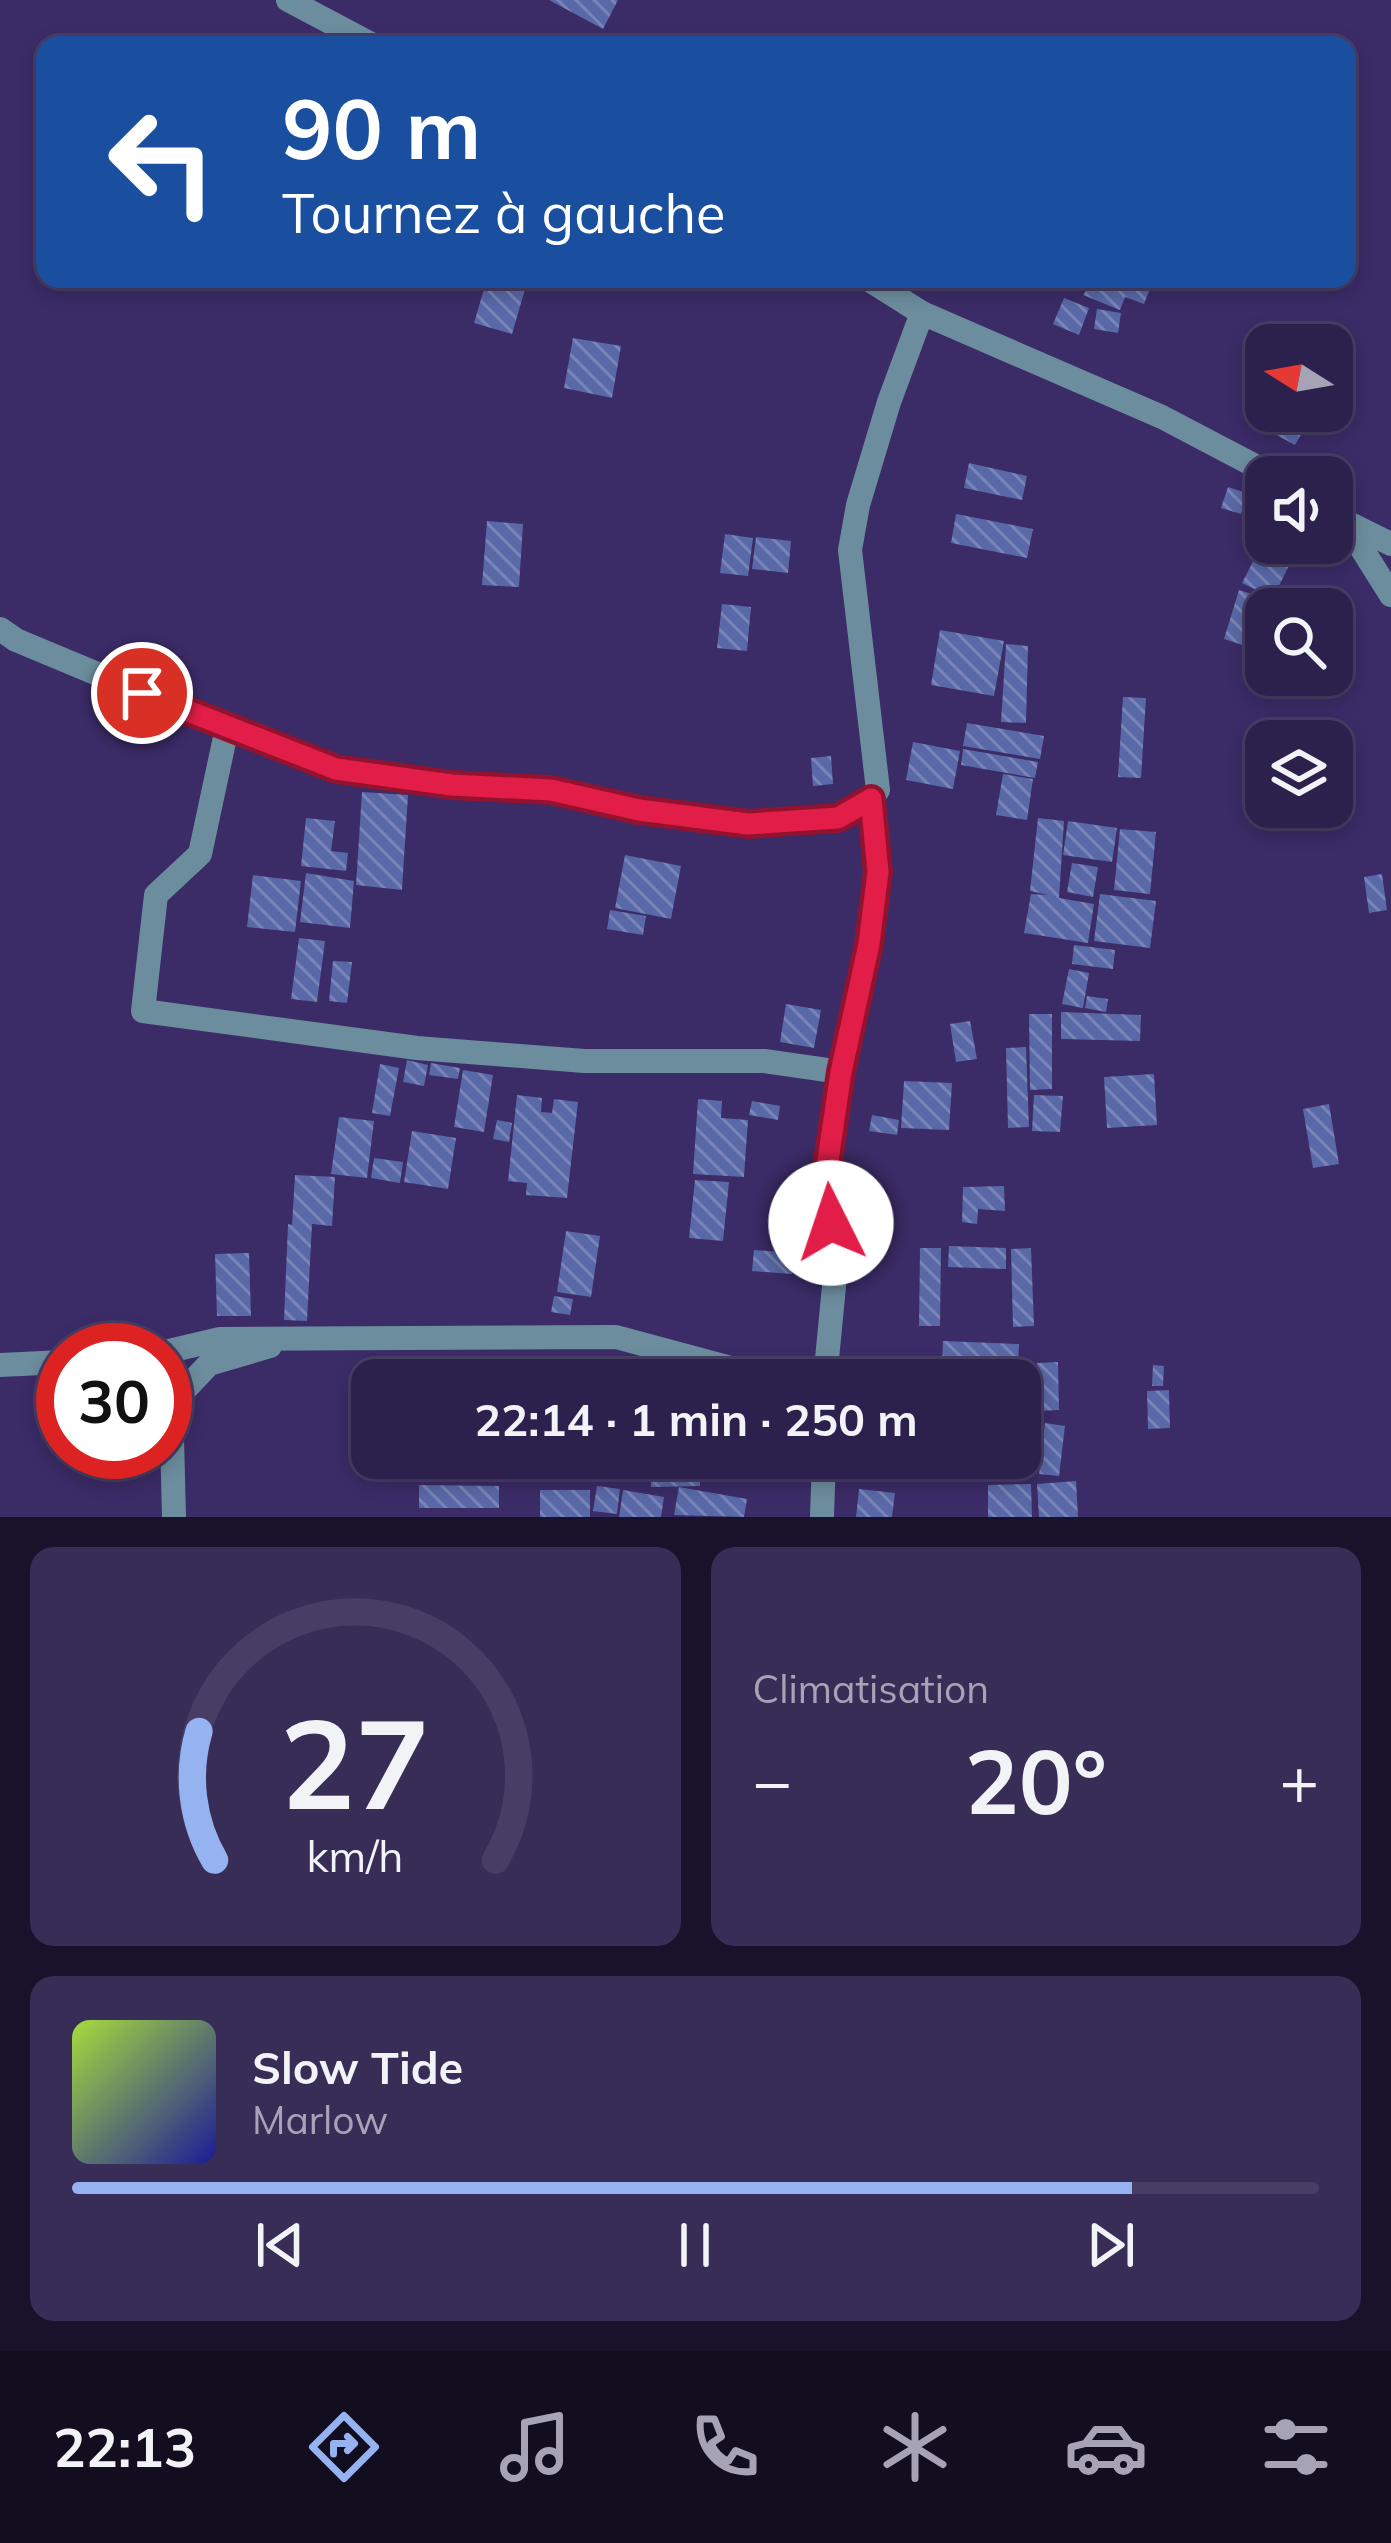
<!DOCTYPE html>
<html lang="fr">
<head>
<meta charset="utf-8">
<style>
  body { margin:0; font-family:Mulish,sans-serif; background:#382d57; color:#f1f3f6; height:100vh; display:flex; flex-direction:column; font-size:45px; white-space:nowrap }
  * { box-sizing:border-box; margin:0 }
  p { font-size:39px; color:#a6a3b6 }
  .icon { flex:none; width:66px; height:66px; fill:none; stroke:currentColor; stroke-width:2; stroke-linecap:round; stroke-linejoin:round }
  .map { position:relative; height:1517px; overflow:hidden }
  .panel { display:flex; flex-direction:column; gap:30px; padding:30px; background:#18122a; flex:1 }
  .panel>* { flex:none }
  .banner { position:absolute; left:36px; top:36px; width:1320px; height:252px; border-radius:24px; box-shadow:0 6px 18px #0003,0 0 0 3px #483e65; background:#1a4fa0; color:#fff; overflow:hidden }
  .needle { width:78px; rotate:281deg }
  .controls { position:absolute; left:1245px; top:324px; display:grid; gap:24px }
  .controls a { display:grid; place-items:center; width:108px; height:108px; border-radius:24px; background:#2c204d; box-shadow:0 6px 18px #0003,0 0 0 3px #483e65; font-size:60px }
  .speed { position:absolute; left:36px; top:1323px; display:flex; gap:24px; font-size:60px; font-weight:700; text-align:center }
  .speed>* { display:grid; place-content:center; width:156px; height:156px; border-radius:50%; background:#2c204d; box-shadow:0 6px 18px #0003,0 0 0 3px #483e65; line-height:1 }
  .speed .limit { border:18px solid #d22; background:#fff; color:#111 }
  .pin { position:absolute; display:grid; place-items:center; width:102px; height:102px; color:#fff; margin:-51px; border:6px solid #fff; border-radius:50%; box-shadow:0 3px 12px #0007 }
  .me { position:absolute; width:132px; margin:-66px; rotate:356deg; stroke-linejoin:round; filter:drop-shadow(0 0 9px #0008) }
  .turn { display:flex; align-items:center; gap:42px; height:252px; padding:0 48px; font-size:54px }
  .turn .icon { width:156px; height:156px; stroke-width:2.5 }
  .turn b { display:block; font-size:84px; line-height:102px }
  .big { font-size:90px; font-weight:700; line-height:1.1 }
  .panel .tile { flex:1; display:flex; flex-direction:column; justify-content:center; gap:18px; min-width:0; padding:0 42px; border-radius:24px; background:#382d57 }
  .panel .dial { align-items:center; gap:0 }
  .dial svg { height:312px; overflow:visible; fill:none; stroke:#483e65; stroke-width:7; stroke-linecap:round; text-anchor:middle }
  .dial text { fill:#f1f3f6; stroke:none }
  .song { display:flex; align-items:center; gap:36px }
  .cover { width:144px; height:144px; border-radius:18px; background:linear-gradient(135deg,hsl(80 70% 55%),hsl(240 70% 35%)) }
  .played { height:12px; border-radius:6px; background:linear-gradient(90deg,#95b2f1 85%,#483e65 85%) }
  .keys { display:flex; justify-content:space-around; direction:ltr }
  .heat { display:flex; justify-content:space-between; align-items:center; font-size:66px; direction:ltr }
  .panel .tiles { flex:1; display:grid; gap:30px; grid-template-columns:1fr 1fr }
  .tile:last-child { grid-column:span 2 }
  .trip { position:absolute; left:351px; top:1359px; width:690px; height:120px; border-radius:24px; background:#2c204d; box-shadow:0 6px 18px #0003,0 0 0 3px #483e65; font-weight:700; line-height:120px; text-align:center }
  .tabs { display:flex; height:192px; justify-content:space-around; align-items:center; background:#120d1f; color:#a6a3b6 }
  .tabs .icon { width:84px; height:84px }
  .tabs .selected { color:#95b2f1 }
  .tabs b { font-size:54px; color:#f1f3f6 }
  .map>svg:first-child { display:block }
</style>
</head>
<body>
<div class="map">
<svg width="1391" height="1517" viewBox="0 0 1391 1517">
  <defs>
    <pattern id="building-back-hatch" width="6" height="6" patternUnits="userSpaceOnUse" patternTransform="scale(3)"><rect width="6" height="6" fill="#5968a7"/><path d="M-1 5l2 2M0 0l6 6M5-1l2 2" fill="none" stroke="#7985b8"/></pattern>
  </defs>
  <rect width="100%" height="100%" fill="#3b2b67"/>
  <g fill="url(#building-back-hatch)">
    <path d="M549 0H618L603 29Z"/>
    <path d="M487 279H528L512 334 474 323Z"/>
    <path d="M1095 279H1154L1144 304 1125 297 1120 310 1083 295Z"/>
    <path d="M1064 298 1089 308 1079 335 1053 324Z"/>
    <path d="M1097 309 1121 313 1118 333 1094 329Z"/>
    <path d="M573 338 621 346 612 398 564 388Z"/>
    <path d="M1332 357 1346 365 1332 391Z"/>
    <path d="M1266 411H1284L1307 424 1295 445 1258 425Z"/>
    <path d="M969 463 1027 476 1022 500 964 488Z"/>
    <path d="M1228 487 1247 493 1241 514 1221 508Z"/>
    <path d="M956 514 1033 529 1027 558 951 543Z"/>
    <path d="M487 521 523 524 519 587 482 585Z"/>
    <path d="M725 534 753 538 748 576 720 573Z"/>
    <path d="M1266 536V543H1300L1273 598 1242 583Z"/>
    <path d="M756 537 791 541 788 573 752 569Z"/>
    <path d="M1239 590 1267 599 1252 648 1224 639Z"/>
    <path d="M722 604 751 607 747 651 717 648Z"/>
    <path d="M940 630 1004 641 994 696 931 685Z"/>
    <path d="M1006 644 1028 646 1026 723 1001 722Z"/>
    <path d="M1123 697 1146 698 1141 778 1118 777Z"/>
    <path d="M967 723 1044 736 1040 759 963 746Z"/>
    <path d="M913 742 960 751 953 789 906 780Z"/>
    <path d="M963 749 1038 762 1035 778 961 765Z"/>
    <path d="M831 756 833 784 813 786 811 758Z"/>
    <path d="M1003 774 1033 779 1027 820 996 815Z"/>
    <path d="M362 792 408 795 402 890 356 885Z"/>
    <path d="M306 818 335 821 331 851 348 853 346 871 301 866Z"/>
    <path d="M1038 818 1064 821 1059 898 1094 904 1088 943 1024 933 1031 894 1048 895 1030 891Z"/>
    <path d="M1068 821 1117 828 1112 862 1063 855Z"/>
    <path d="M1120 829 1156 832 1150 894 1114 890Z"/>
    <path d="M625 855 681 866 671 919 615 908Z"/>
    <path d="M1072 863 1098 867 1093 897 1067 892Z"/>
    <path d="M306 873 354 881 350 928 300 922Z"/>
    <path d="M1382 874 1387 910 1369 913 1364 877Z"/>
    <path d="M253 875 301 881 295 932 247 927Z"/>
    <path d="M1100 894 1156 901 1150 948 1094 941Z"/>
    <path d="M610 910 646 916 643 935 607 929Z"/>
    <path d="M299 938 325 941 317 1002 291 999Z"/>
    <path d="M1074 945 1115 950 1113 969 1072 964Z"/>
    <path d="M333 961 352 962 347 1003 329 1001Z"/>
    <path d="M1069 969 1089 973 1083 1008 1062 1004Z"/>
    <path d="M1087 996 1108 999 1106 1012 1085 1008Z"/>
    <path d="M786 1004 821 1010 814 1048 780 1042Z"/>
    <path d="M1061 1012 1141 1015 1140 1041 1061 1039Z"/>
    <path d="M1029 1014H1052V1089L1030 1090Z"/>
    <path d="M970 1021 977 1059 956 1062 950 1024Z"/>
    <path d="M1026 1047 1029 1127 1008 1128 1006 1048Z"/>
    <path d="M407 1060 428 1065 424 1086 403 1082Z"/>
    <path d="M431 1063 460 1068 458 1079 429 1075Z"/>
    <path d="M380 1064 399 1068 390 1116 372 1113Z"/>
    <path d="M463 1070 493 1075 484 1132 454 1127Z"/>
    <path d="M1154 1074 1157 1125 1107 1128 1104 1077Z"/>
    <path d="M904 1081 952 1083 949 1130 901 1128Z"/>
    <path d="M517 1095 542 1098 541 1112 552 1113 554 1099 578 1102 567 1198 526 1195 527 1183 508 1181Z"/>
    <path d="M1034 1095 1063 1096 1060 1132 1032 1131Z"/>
    <path d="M698 1099 722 1101 721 1118 748 1120 744 1177 693 1174Z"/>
    <path d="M752 1101 780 1106 778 1120 749 1115Z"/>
    <path d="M1329 1104 1339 1164 1313 1168 1303 1109Z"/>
    <path d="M872 1115 899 1120 897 1135 869 1131Z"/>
    <path d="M339 1117 374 1121 367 1178 331 1174Z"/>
    <path d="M497 1120 512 1123 509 1142 493 1139Z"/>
    <path d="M412 1131 456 1138 448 1189 404 1182Z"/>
    <path d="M374 1158 403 1162 400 1183 371 1178Z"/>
    <path d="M295 1175 335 1177 332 1226 312 1224 307 1321 284 1320 288 1224 292 1225Z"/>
    <path d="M695 1180 729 1182 723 1241 689 1238Z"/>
    <path d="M1004 1186 1005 1211 978 1209 977 1224 962 1222 963 1187Z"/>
    <path d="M566 1231 600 1236 591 1297 557 1292Z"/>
    <path d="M949 1246 1006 1248V1269L948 1267Z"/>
    <path d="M920 1248H941L940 1326H919Z"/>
    <path d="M1031 1248 1034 1326 1013 1327 1011 1249Z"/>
    <path d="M754 1250 794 1253 792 1274 752 1271Z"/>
    <path d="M249 1253 251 1316H217L215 1254Z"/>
    <path d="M554 1296 573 1299 570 1315 551 1312Z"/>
    <path d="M943 1341 1019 1344 1018 1366 942 1362Z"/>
    <path d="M905 1362 937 1374V1380H905Z"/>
    <path d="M1058 1362 1059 1410 1039 1411 1037 1363Z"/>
    <path d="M1153 1365 1164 1366 1163 1386H1152Z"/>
    <path d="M1169 1390 1170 1428 1148 1429 1147 1391Z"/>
    <path d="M1045 1423 1065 1426 1059 1476 1039 1474Z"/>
    <path d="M650 1458H700V1486L651 1487Z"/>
    <path d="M1076 1481 1078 1517H1039L1037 1484Z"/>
    <path d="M1031 1484 1032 1517H988V1485Z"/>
    <path d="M419 1485 499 1486V1508H419Z"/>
    <path d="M597 1486 620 1489 617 1514 593 1511Z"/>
    <path d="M679 1487 747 1499 744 1517 674 1515Z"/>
    <path d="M859 1489 895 1493 892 1517H856Z"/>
    <rect x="540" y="1490" width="50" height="27"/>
    <path d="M623 1490 664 1497 661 1517H619Z"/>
  </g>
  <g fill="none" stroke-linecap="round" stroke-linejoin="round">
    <g stroke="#6c8d9e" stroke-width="24">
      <path d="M288 0 373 45"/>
      <path d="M868 279 922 313 1162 417 1276 477"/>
      <path d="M1332 515 1391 544"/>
      <path d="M1347 525 1391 595"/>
      <path d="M0 629 16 640 227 728 336 769 452 785 551 790 639 810 748 824 838 818 871 799"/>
      <path d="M227 728 200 854 156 895 143 1011 417 1048 584 1061H764L841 1072"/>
      <path d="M165 1352 220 1339 616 1337 775 1380"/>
      <path d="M0 1365 63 1362"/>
      <path d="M825 1380 837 1255 826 1174 841 1072 869 944 878 872 871 799 878 790 850 550 858 505 889 402 922 313"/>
      <path d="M174 1517 172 1438 176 1399 209 1364 270 1346"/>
      <path d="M822 1517 824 1458"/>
    </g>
  </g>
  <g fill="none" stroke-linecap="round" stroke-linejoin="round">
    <defs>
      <path id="route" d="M142 693 336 769 452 785 551 790 639 810 748 824 838 818 871 799 878 872 869 944 841 1072 826 1174 831 1223"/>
    </defs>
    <use href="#route" stroke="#92132f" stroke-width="30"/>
    <use href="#route" stroke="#e11d48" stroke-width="21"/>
  </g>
</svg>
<div class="controls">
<a><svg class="needle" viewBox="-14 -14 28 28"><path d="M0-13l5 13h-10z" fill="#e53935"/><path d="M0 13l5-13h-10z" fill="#a6a3b6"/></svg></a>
<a><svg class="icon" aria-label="sound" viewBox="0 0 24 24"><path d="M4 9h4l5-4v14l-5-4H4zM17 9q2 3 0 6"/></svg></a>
<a><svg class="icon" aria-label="search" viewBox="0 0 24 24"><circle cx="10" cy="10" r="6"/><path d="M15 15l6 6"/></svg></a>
<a><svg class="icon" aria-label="layers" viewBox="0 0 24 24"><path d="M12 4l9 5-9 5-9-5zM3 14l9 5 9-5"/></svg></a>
</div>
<div class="speed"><div class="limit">30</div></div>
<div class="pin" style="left:142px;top:693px;background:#d93025"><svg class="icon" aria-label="arrive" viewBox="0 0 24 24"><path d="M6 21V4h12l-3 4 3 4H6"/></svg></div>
<svg class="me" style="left:831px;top:1223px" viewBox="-20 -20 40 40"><circle r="19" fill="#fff"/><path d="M0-13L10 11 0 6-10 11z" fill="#e11d48"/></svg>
<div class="trip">22:14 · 1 min · 250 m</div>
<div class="banner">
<div class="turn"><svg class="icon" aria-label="left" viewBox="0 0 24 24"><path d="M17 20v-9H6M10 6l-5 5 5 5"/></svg><div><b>90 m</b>Tournez à gauche</div></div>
</div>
</div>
<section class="panel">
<div class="tiles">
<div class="tile dial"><svg viewBox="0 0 100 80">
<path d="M14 69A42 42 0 1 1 86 69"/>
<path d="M14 69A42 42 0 0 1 10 36" stroke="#95b2f1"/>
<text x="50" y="56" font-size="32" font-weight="700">27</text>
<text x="50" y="72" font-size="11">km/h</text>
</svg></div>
<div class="tile"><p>Climatisation</p>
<div class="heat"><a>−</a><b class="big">20°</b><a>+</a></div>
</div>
<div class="tile">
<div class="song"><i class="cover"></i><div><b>Slow Tide</b><p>Marlow</p></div></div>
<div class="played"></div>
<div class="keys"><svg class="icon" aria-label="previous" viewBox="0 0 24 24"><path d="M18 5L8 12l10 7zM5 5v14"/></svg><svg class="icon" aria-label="pause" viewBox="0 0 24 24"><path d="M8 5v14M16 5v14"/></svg><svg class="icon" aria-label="next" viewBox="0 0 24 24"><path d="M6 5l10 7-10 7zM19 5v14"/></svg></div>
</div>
</div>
</section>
<nav class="tabs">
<b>22:13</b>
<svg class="icon selected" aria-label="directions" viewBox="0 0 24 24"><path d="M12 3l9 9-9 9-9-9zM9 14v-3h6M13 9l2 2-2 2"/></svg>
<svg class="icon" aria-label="music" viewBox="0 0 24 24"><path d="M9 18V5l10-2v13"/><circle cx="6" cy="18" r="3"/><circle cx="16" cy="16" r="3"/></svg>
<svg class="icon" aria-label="phone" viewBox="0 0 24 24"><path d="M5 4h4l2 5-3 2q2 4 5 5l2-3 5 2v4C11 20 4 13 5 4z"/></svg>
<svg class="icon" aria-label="climate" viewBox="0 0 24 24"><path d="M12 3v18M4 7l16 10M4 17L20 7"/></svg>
<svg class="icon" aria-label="car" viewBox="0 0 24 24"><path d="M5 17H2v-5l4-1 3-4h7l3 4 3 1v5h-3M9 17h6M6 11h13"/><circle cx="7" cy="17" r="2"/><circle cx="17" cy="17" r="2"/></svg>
<svg class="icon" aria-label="filters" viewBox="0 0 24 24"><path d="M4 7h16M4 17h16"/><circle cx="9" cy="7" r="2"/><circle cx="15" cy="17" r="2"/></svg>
</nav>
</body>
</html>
